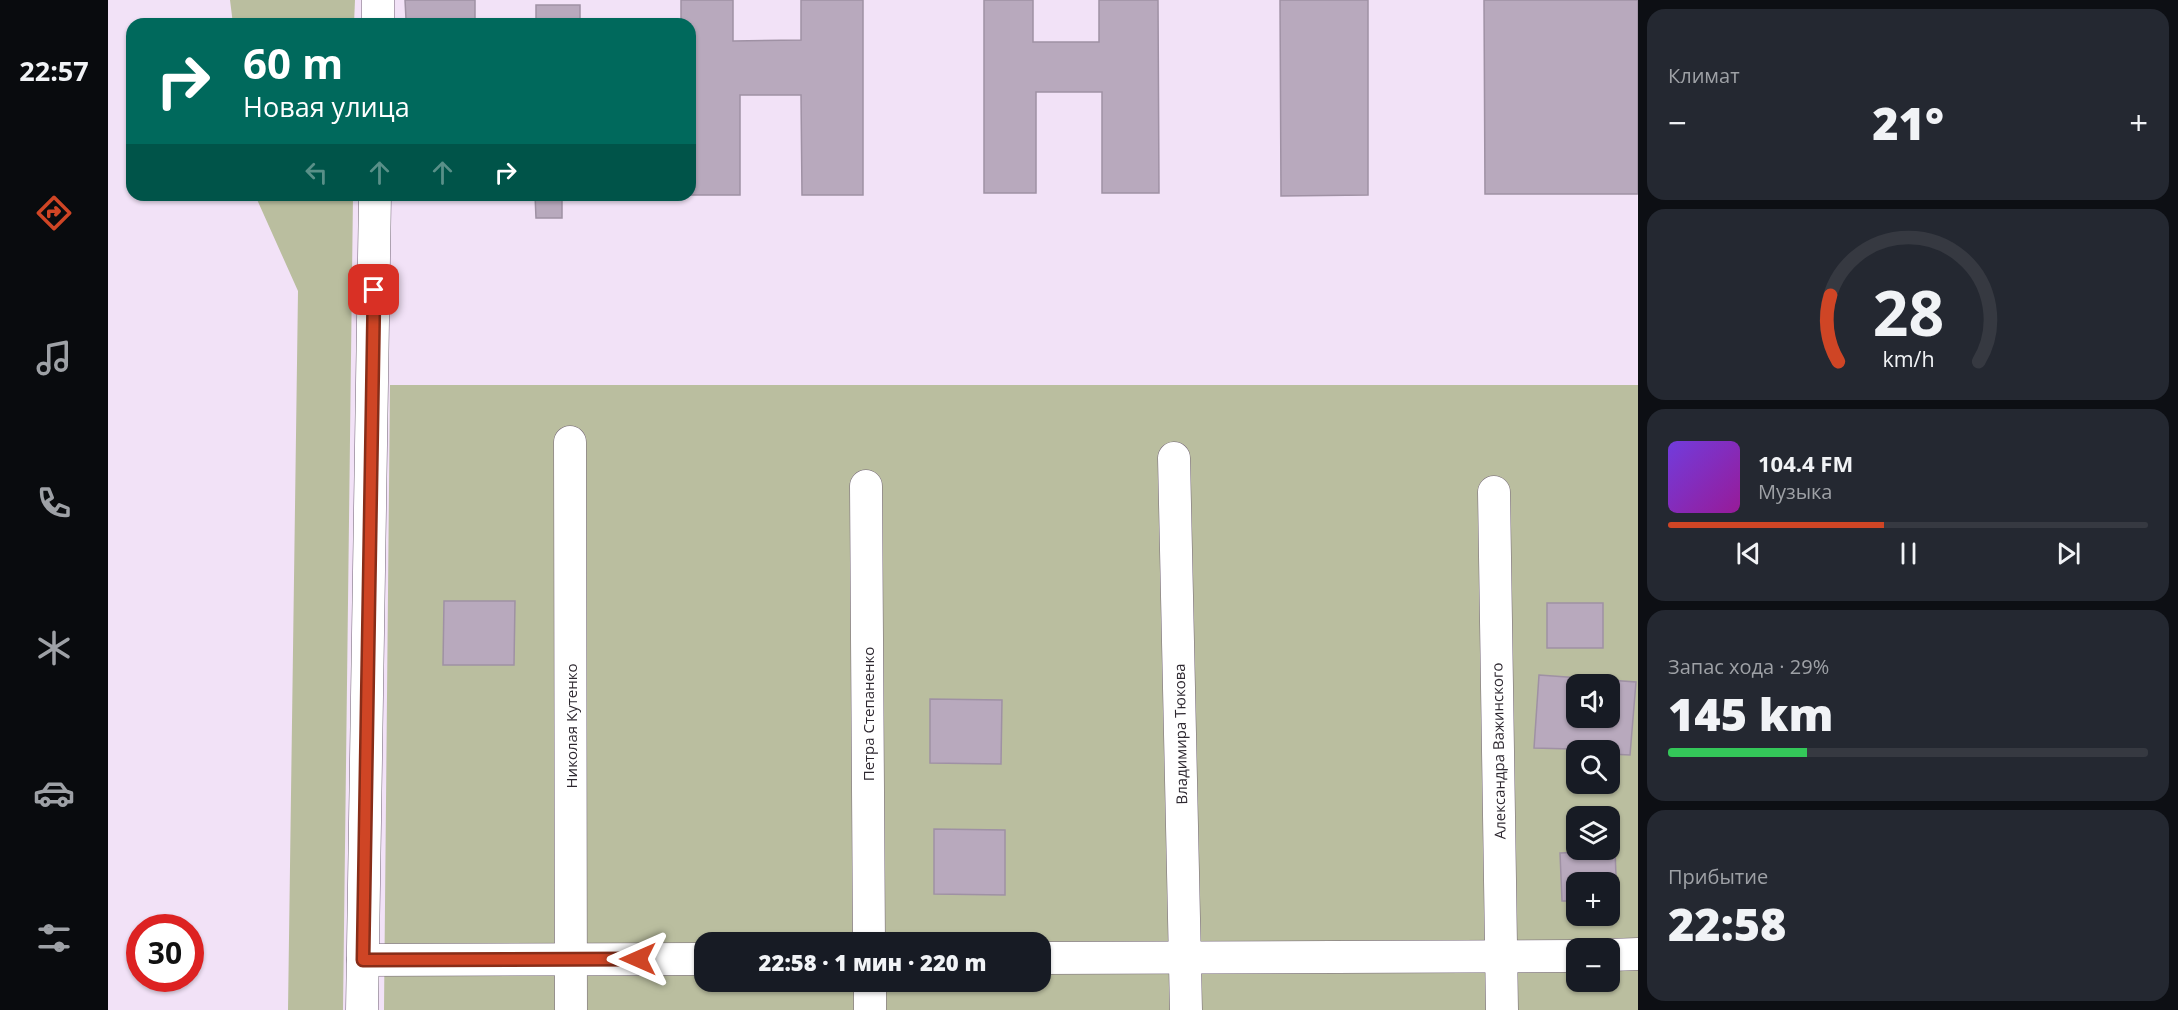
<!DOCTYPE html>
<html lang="ru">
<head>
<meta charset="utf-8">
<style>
  body { margin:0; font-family:"Open Sans",sans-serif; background:#242831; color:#f1f3f6; height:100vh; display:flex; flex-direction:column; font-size:22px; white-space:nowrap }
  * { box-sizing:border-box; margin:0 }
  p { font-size:20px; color:#9ea1a6 }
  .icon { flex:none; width:33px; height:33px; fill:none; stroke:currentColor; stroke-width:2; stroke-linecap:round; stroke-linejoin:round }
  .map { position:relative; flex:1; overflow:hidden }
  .details { display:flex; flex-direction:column; gap:9px; padding:9px; background:#0d0f14; width:540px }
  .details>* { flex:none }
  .guide { position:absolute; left:18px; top:18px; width:570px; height:183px; border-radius:18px; box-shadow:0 2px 4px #0004; background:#00695c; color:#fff; overflow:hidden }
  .controls { position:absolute; left:1458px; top:674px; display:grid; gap:12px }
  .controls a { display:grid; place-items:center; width:54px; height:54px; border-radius:12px; background:#171b24; box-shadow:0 2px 4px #0004; font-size:30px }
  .speed { position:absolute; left:18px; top:914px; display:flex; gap:12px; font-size:30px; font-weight:700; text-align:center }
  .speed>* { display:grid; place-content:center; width:78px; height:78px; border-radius:50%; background:#171b24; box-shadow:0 2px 4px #0004; line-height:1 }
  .speed .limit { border:9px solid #d22; background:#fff; color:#111 }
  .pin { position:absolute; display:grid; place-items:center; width:51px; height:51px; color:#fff; margin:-26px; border-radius:12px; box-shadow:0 3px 9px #0006 }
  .me { position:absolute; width:66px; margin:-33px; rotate:270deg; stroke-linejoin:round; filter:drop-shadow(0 0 4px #0008) }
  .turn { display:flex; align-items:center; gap:21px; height:126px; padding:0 18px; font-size:27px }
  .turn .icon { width:78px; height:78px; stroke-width:2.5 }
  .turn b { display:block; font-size:42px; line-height:51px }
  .lanes { display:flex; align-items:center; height:57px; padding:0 18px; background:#0003; justify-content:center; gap:30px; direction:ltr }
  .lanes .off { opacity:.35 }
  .big { font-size:45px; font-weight:800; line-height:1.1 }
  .details .card { flex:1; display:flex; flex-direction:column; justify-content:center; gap:9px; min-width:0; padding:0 21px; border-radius:18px; background:#242831 }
  .details .dial { align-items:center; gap:0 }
  .dial svg { height:156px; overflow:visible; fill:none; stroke:#363941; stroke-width:7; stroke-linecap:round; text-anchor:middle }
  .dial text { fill:#f1f3f6; stroke:none }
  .song { display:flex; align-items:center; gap:18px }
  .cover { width:72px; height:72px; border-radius:9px; background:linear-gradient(135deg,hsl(260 70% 55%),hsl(300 70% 35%)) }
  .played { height:6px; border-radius:3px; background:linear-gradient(90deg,#cf4525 45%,#363941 45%) }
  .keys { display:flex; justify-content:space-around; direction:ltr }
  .heat { display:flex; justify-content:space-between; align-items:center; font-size:33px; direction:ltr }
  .charge { height:9px; border-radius:4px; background:linear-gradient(90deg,#34c759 29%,#363941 0) }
  .trip { position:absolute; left:586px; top:932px; width:357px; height:60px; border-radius:18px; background:#171b24; box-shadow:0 2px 4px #0004; font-weight:800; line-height:60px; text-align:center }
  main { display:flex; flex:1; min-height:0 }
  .menu { display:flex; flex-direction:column; width:108px; justify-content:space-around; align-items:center; background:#090b0e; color:#9ea1a6 }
  .menu .icon { width:42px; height:42px }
  .menu .current { color:#cf4525 }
  .menu b { font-size:27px; color:#f1f3f6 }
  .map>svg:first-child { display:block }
</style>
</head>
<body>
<main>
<nav class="menu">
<b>22:57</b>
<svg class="icon current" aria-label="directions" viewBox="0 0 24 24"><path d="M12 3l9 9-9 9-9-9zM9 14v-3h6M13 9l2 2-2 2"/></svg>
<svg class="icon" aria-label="music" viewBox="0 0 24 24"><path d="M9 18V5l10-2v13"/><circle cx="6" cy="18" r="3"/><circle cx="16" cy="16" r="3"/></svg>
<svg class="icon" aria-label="phone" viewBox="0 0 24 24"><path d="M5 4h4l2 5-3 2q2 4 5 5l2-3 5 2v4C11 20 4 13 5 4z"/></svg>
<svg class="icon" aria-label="climate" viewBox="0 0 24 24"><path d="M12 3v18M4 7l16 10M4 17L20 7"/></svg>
<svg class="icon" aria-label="car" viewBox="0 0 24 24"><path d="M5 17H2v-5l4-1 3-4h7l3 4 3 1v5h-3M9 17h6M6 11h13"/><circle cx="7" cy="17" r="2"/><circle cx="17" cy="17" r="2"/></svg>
<svg class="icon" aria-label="filters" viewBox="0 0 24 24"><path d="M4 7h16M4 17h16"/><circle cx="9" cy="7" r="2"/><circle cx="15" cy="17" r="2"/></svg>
</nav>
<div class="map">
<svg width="1530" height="1010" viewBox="0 0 1530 1010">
  <rect width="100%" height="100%" fill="#f2e2f7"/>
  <g fill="#babe9f" fill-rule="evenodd">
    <path d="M122 0H247L246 24H125Z"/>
    <path d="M147 195H245L235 1010H180L190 291Z"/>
    <path d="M282 385H1530V1010H276ZM1468 684H1502V717H1468ZM1468 750H1502V783H1468ZM1468 816H1502V849H1468ZM1468 882H1502V915H1468ZM597 942H933V981H597ZM1468 948H1502V981H1468Z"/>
  </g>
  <g fill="#b8a9bd" stroke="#9f91a4" stroke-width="1.5" fill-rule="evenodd">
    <path d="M297 0H367V19H298Z"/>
    <path d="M573 0H625V41L693 40V0H755V195H694L693 95H632V195H573H582V24H573Z"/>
    <path d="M876 0H925V42H991V0H1050L1051 193H994V92H928V193H876Z"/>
    <path d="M1172 0H1260V195L1173 196Z"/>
    <path d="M1376 0H1530V194H1377Z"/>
    <rect x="428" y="5" width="44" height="19"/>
    <path d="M427 195H454V218H428Z"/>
    <path d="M336 601H407L406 665H335Z"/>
    <rect x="1439" y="603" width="56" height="45"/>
    <path d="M1431 675 1528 682 1522 755 1502 754V750L1426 748ZM1468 684H1502V717H1468Z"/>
    <path d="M822 699 894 700 893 764 822 763Z"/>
    <path d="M826 829 897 830V895L826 894Z"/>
    <path d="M1507 851 1509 899H1502V882H1468V901H1454L1452 853Z"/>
  </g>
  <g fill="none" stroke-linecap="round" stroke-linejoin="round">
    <defs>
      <g id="minor">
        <path d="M270 24V0"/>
        <path d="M462 442 463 1010"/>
        <path d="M1066 458 1078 1010"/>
        <path d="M758 486 761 942"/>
        <path d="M1386 492 1394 1010"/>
        <path d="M1502 955 1530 954"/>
        <path d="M933 958 1468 956"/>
        <path d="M255 960 597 959"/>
        <path d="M762 981V1010"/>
        <path d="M254 1010 267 195"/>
      </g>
    </defs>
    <use href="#minor" stroke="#736577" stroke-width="33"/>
    <use href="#minor" stroke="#fff" stroke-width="32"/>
  </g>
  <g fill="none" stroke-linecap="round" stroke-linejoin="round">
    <defs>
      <path id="route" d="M266 290 255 960 530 959"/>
    </defs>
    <use href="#route" stroke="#872d18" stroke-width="15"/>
    <use href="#route" stroke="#cf4525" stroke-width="10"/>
  </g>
  <g text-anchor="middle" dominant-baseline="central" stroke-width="6" stroke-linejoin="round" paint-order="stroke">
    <g font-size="15" fill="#2e2830" stroke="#fff">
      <text transform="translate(760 714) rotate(-90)">Петра Степаненко</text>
      <text transform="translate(463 726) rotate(-90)">Николая Кутенко</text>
      <text transform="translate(1072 734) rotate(-91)">Владимира Тюкова</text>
      <text transform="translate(1390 751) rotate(-91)">Александра Важинского</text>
    </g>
  </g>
</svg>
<div class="controls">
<a><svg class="icon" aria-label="sound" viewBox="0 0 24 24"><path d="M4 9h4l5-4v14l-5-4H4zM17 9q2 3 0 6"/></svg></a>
<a><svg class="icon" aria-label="search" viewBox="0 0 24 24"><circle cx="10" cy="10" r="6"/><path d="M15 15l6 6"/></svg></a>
<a><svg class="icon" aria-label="layers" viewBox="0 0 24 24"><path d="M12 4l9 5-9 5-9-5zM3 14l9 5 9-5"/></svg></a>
<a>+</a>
<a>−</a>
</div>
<div class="speed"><div class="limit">30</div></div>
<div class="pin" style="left:266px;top:290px;background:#d93025"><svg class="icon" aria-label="arrive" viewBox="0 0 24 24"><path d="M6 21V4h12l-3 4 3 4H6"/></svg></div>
<svg class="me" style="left:530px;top:959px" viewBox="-20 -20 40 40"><path d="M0-17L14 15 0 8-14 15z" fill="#cf4525" stroke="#fff" stroke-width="4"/></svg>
<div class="trip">22:58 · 1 мин · 220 m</div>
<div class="guide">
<div class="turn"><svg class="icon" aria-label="right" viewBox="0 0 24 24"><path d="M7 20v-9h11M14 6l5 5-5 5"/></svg><div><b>60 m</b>Новая улица</div></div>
<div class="lanes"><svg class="icon off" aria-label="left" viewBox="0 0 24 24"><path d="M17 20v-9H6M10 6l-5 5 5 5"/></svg><svg class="icon off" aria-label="ahead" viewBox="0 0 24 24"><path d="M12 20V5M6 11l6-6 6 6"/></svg><svg class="icon off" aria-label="ahead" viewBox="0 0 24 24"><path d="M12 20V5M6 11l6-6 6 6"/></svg><svg class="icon" aria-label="right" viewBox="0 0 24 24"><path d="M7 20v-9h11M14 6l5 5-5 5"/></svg></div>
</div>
</div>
<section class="details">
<div class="card"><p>Климат</p>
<div class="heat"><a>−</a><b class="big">21°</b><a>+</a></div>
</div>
<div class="card dial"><svg viewBox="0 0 100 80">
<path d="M14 69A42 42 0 1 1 86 69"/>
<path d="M14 69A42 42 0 0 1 10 35" stroke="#cf4525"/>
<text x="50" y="56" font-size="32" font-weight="700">28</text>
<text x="50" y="72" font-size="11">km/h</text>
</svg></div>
<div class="card">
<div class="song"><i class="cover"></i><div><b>104.4 FM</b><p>Музыка</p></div></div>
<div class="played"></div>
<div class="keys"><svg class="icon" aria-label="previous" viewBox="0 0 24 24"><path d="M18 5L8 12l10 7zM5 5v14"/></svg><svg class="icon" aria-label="pause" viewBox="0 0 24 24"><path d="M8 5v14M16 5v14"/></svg><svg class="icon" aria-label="next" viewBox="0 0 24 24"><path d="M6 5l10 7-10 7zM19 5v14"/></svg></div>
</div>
<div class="card"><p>Запас хода · 29%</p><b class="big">145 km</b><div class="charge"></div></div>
<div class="card"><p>Прибытие</p><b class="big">22:58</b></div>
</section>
</main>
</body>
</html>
